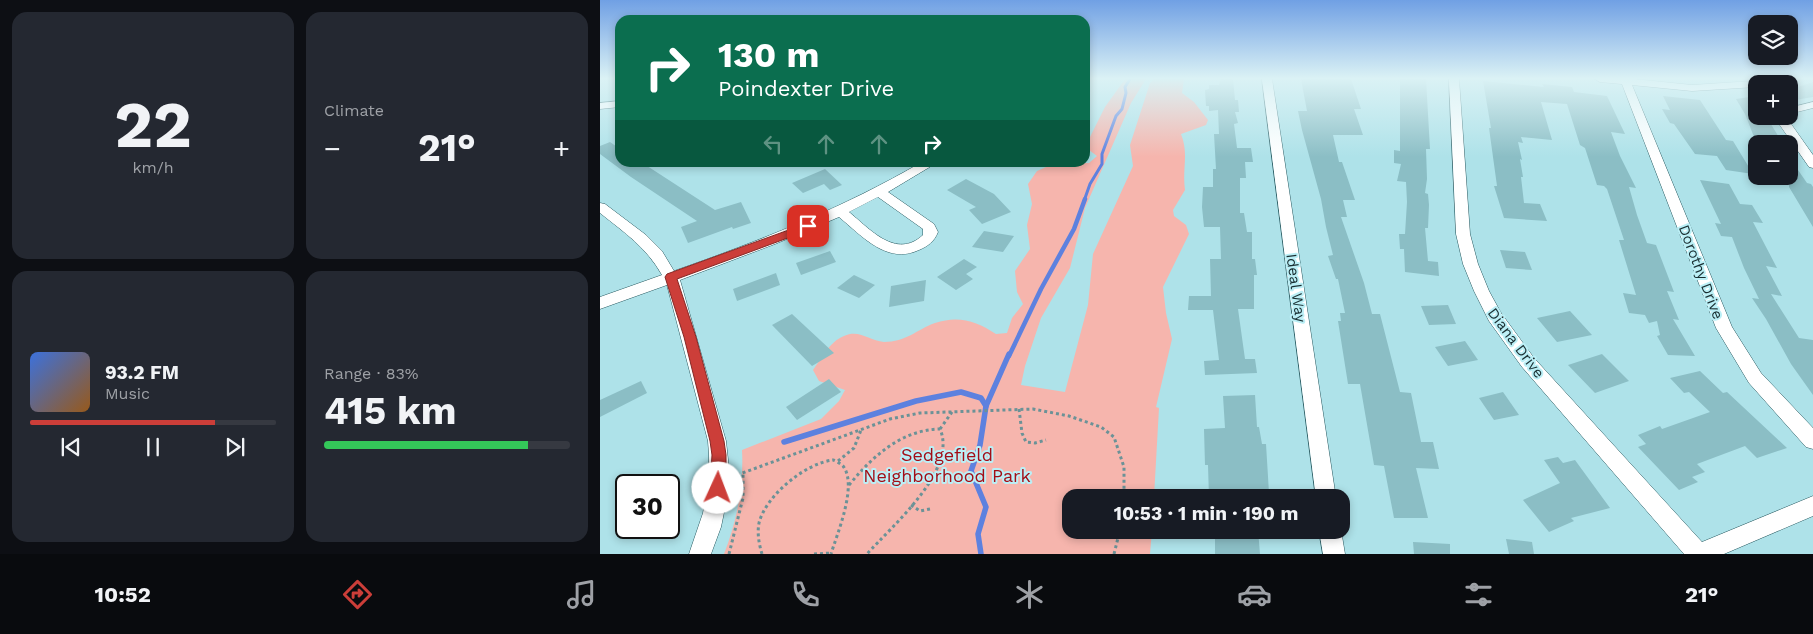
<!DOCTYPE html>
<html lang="en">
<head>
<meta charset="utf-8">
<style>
  body { margin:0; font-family:"Work Sans",sans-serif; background:#242831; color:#f1f3f6; height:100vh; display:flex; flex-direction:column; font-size:19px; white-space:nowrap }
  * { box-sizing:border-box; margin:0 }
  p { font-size:16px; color:#9ea1a6 }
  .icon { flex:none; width:28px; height:28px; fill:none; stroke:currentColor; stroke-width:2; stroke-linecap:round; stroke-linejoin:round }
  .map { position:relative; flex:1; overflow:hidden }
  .sheet { display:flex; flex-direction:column; gap:12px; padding:12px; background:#0d0f14; width:600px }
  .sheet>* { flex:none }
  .hud { position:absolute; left:15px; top:15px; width:475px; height:152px; border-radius:15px; box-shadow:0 2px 8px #0003; background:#0b6e4f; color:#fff; overflow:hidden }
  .controls { position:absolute; left:1148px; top:15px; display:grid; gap:10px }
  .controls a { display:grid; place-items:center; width:50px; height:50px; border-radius:10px; background:#171b24; box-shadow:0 2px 8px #0003; font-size:25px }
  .speed { position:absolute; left:15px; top:474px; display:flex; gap:10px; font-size:25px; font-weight:700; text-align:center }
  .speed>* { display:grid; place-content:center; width:65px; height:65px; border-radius:50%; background:#171b24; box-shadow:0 2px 8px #0003; line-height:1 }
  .speed .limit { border:2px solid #111; border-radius:8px; background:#fff; color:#111 }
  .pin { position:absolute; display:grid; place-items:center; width:42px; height:42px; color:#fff; margin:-21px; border-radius:10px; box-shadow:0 2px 8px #0006 }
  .me { position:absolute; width:55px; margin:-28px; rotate:2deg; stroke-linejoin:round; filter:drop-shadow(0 0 4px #0008) }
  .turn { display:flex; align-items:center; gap:18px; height:105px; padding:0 20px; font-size:22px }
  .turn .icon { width:65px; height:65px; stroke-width:2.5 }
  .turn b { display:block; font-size:35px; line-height:42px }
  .lanes { display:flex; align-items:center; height:48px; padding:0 20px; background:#0003; justify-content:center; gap:25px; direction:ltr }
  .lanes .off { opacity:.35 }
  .big { font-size:38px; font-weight:700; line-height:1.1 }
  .sheet .tile { flex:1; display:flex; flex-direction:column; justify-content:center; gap:8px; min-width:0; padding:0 18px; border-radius:15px; background:#242831 }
  .sheet .dial { align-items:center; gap:0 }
  .dial b { font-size:65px; line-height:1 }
  .song { display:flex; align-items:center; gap:15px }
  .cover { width:60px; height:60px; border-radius:8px; background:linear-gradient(135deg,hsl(220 70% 55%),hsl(30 70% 35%)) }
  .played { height:5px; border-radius:2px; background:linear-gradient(90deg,#cc3e39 75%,#363941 75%) }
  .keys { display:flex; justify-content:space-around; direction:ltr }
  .heat { display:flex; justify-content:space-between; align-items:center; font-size:28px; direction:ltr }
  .charge { height:8px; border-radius:4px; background:linear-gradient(90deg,#34c759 83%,#363941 0) }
  .sheet .tiles { flex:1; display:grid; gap:12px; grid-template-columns:repeat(2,1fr) }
  .trip { position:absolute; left:462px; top:489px; width:288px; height:50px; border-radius:15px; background:#171b24; box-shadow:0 2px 8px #0003; font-weight:700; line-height:50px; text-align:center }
  .dock { display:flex; height:80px; justify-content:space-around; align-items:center; background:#090b0e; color:#9ea1a6 }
  .dock .icon { width:35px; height:35px }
  .dock .selected { color:#cc3e39 }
  .dock b { font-size:22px; color:#f1f3f6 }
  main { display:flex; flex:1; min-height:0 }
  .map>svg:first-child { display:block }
</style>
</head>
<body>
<main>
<section class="sheet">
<div class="tiles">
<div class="tile dial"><b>22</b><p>km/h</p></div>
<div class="tile"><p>Climate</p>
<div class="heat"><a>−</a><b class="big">21°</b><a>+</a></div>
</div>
<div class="tile">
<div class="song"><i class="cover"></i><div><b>93.2 FM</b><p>Music</p></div></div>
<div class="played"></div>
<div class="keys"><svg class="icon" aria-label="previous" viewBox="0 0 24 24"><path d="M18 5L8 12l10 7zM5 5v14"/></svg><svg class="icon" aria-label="pause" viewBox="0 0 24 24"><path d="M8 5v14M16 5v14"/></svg><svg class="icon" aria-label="next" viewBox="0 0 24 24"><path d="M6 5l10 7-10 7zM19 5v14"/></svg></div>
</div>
<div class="tile"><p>Range · 83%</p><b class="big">415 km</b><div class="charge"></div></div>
</div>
</section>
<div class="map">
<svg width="1213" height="554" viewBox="0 0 1213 554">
  <rect width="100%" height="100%" fill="#aee2e9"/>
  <path fill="#f6b5ad" d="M525 79H546L531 103 485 208 470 268 441 318 425 366 421 385 465 392 488 305 493 254 533 166 530 145 550 83 554 79H584L582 93 594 102 608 120 606 125 581 134C589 154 582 169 585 190L573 210 574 216 586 225 589 234 563 287 566 313 572 339 556 407 559 408 554 497 471 498V530H552L550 554H124C137 521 144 485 142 450L221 419 239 401 245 390 219 381 213 370C222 358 229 342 244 336 260 329 269 341 284 342 306 342 316 330 335 323 358 315 377 321 396 334L407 333 412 318 423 304 417 292 415 271 430 249 427 225 432 204 428 184 437 171 453 164 489 163 497 156 485 147 505 107Z"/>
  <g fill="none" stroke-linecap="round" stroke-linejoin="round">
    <path stroke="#5d81df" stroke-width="3" d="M484 201 490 184 502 164V154L516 116 522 109 526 93 525 87 530 79"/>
    <path stroke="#5d81df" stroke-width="4.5" d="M409 356 441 289 474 229 485 199"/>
    <g stroke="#5d81df" stroke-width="5.5">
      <path d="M184 442 316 401 361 392 381 398 386 406"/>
      <path d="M381 554 378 534 386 507 371 471 380 445 386 406 409 354"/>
    </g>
  </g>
  <g fill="#8bbec5">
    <path d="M621 79H633L635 100H638L639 112H635L638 123 634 124 637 148H651L653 162H645L646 178H640V213H644L647 232H652V259H655L657 275H654V309H638L645 359H655L657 373 605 375 604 361 619 360 613 310H588L589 296H611L610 259H621L620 227H604L602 207 603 187H613V169H616L614 134H619L618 110 609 111V106H606L605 90 609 89V85H619Z"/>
    <path d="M701 79H751L761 109H754L763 135H733L739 162H742L755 200H743L747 217H741L764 283 772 314H780L800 392 811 393 821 442H833L839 469 816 468 828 518H794L784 466 774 465 760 384H748L738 321H741L740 313H745L738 279H736L728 256 733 255 726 227 721 199 702 130 698 111H707Z"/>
    <path d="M800 79H826L830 149H826L827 179 825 193 828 194 829 205 828 228H825L828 261 838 262 839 276 805 272 804 249H800L799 234H805L807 202 806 182 797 181 801 164 794 163V150L800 151Z"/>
    <path d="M883 81 944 87 942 84 972 87 974 92 1007 96 1025 134 1011 132 1020 156 1036 188 1029 187 1037 215 1047 243 1056 245 1074 292 1067 291 1079 320 1073 319 1095 356 1068 355 1057 336 1060 335 1057 321 1049 323 1045 315 1029 313 1023 293 1036 295 1019 240H1024L1007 189 1004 186 997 185 985 148 980 145 967 104 941 102 952 140 921 137 923 143 918 142 922 160 920 159 923 177H921L924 203 940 204 947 221 904 218 894 186H897L889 128H891Z"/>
    <path d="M1213 82V97L1189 101V90Z"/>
    <path d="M1063 96 1100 100 1126 140 1133 141 1153 174 1126 170 1117 156 1095 154 1074 124 1070 123 1062 109 1070 110Z"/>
    <path d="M1156 96V116H1166L1183 144H1161L1156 136V142L1145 114 1136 99Z"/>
    <path d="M10 142 20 149V162H41L115 210 141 202 151 223 133 229 132 227 88 243 81 227 97 221 31 177 0 154V146Z"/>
    <path d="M1189 157 1207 183 1211 184 1213 187V227L1189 187Z"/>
    <path d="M225 169 242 185 230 190 224 184 203 193 192 183Z"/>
    <path d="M366 179 394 194 411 212 382 224 369 210 376 207 347 190Z"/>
    <path d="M1100 180 1129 184 1140 204 1152 205 1163 223 1153 222 1177 268 1166 266 1182 296 1171 294 1199 338 1213 340V395L1191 364 1166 319 1152 298 1159 299 1144 268 1132 237 1121 236 1115 223 1121 224Z"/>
    <path d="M384 231 414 236 403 252 372 247Z"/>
    <path d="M900 250 925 252 932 270 906 268Z"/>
    <path d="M230 251 236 262 201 275 196 263Z"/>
    <path d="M364 259 377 267 366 274 373 279 356 290 337 277Z"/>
    <path d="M176 273 180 285 137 301 133 289Z"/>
    <path d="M254 275 275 285 259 298 237 288Z"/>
    <path d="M326 280 324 301 289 307 291 286Z"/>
    <path d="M848 305 856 324 829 325 821 306Z"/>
    <path d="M970 311 992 335 957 342 937 318Z"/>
    <path d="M192 314 234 353 212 366 172 325Z"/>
    <path d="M865 341 878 360 848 366 835 347Z"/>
    <path d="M1002 354 1029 381 995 393 968 365Z"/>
    <path d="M1100 371 1123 393 1127 392 1187 448 1157 458 1145 446 1097 464 1105 472 1092 477 1098 482 1079 490 1038 447 1046 444 1038 435 1060 426 1062 429 1110 412 1089 392 1084 393 1070 378Z"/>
    <path d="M229 379 241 392 197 420 186 407Z"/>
    <path d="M41 381 47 393 0 417V400Z"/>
    <path d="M903 392 919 415 894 420 879 398Z"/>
    <path d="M655 395 657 427H659L662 444H666L669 493 655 494 656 498H609L608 465H605L604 429 625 428 623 396Z"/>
    <path d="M958 457 963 463 975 460 1010 508 971 518 974 521 949 532 923 500 960 483 944 460Z"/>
    <path d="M615 530H658L660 554H615Z"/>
    <path d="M906 539 932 542 934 554H909Z"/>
    <path d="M813 542 850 544V554H814Z"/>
  </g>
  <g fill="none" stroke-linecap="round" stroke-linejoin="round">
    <defs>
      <g id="minor">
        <path d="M662 79H672L736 498H716Z"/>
        <path d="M849 79H859L870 234 878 264 889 291 901 313 934 358 1102 542 1213 496V516L1124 554H1084L922 367 889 321 874 291 863 264 856 234Z"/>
        <path d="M995 79H1034L1092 85 1183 79 1171 84H1156V87L1092 91 1032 85 1132 327 1161 373 1213 428V449L1206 447 1149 383 1116 328 1022 84 1000 82Z"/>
        <path d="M20 101V107L0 109V103Z"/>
        <path d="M1213 102V108L1189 114V108Z"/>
        <path d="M1177 116H1189V121L1213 155V168L1209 167 1177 121Z"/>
        <path d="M322 162H338L288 192 334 224 338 232C334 242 328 246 319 250 287 265 262 236 239 217L175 244 80 280 126 441 129 469 127 498 121 527 111 554H89L103 513 108 484 109 455 108 441 67 285 0 309V297L62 275C46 247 25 233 0 213V203L5 204 46 235 62 251 74 271C160 241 243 208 322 162ZM278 197 323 229V235C296 260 270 229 249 212Z"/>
        <path d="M719 530H741L745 554H723Z"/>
      </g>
    </defs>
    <use href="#minor" stroke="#27585f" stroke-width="1"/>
    <g stroke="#6b9297" stroke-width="3" stroke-dasharray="3 3" stroke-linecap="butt">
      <path d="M419 409 422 433 426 442 435 443 446 440"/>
      <path d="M340 429 352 412"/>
      <path d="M238 461 254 448 261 430"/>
      <path d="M137 475 290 419 320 413 433 409 469 416 501 427 514 437 524 467V498"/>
      <path d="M249 485C273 456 301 430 340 429 358 470 292 526 267 554"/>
      <path d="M311 505 320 511 330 509"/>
      <path d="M129 554 143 498V473"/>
      <path d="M162 554C159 544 157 533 159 523 166 495 206 463 233 460 236 461 241 464 243 466 258 485 237 534 231 554"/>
      <path d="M214 554 232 553"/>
      <path d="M514 554 520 530"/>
    </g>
    <use href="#minor" fill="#fff" fill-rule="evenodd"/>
  </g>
  <linearGradient id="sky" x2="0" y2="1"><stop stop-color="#70a0e4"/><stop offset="0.5" stop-color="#dbf2f5"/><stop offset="1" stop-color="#dbf2f5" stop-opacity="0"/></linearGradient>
  <rect width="1213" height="157" fill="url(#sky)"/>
  <path fill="#cc3e39" stroke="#852825" d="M208 223 213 226 212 229 77 279 96 337 124 441 126 455V488L123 493 118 495 113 493 110 488 112 455 110 441 84 337 65 277 67 274Z"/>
  <g text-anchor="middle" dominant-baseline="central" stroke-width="4" stroke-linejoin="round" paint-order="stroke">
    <g font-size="15" fill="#192e31" stroke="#bbeff6">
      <text transform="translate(1101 272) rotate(69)">Dorothy Drive</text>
      <text transform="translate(696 288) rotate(82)">Ideal Way</text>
      <text transform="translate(916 343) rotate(53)">Diana Drive</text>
    </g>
    <g font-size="18" fill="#a30d16" stroke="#bbeff6">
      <text x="347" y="454">Sedgefield<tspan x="347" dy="21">Neighborhood Park</tspan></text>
    </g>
  </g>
</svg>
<div class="controls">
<a><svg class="icon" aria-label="layers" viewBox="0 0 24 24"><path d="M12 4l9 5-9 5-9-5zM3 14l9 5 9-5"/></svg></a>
<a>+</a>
<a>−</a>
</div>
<div class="speed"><div class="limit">30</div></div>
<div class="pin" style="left:208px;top:226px;background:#d93025"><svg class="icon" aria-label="arrive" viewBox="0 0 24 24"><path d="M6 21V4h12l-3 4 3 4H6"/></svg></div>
<svg class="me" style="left:118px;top:488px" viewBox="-20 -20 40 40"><circle r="19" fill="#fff"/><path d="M0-13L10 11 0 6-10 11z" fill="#cc3e39"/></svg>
<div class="trip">10:53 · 1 min · 190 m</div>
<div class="hud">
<div class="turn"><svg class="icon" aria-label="right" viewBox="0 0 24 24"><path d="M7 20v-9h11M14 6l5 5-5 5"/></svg><div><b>130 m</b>Poindexter Drive</div></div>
<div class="lanes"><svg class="icon off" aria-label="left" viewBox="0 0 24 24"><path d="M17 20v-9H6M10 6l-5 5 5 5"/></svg><svg class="icon off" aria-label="ahead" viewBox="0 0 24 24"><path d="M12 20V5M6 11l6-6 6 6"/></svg><svg class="icon off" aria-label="ahead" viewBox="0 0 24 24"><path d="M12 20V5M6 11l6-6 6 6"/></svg><svg class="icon" aria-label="right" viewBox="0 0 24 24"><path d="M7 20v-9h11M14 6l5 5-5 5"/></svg></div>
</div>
</div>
</main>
<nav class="dock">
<b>10:52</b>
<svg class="icon selected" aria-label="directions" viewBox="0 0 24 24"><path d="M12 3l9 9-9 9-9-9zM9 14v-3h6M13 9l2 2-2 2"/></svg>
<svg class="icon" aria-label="music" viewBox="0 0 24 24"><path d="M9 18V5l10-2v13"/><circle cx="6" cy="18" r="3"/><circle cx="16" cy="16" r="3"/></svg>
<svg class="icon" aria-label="phone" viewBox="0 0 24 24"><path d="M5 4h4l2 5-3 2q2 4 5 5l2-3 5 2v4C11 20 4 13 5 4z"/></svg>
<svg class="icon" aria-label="climate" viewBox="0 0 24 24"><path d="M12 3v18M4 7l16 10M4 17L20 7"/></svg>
<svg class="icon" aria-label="car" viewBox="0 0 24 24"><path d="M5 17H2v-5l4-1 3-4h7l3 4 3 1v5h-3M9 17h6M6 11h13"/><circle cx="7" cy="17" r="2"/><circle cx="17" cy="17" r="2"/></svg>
<svg class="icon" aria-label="filters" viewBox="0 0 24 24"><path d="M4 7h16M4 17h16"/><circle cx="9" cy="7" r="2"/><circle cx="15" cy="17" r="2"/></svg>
<b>21°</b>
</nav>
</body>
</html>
